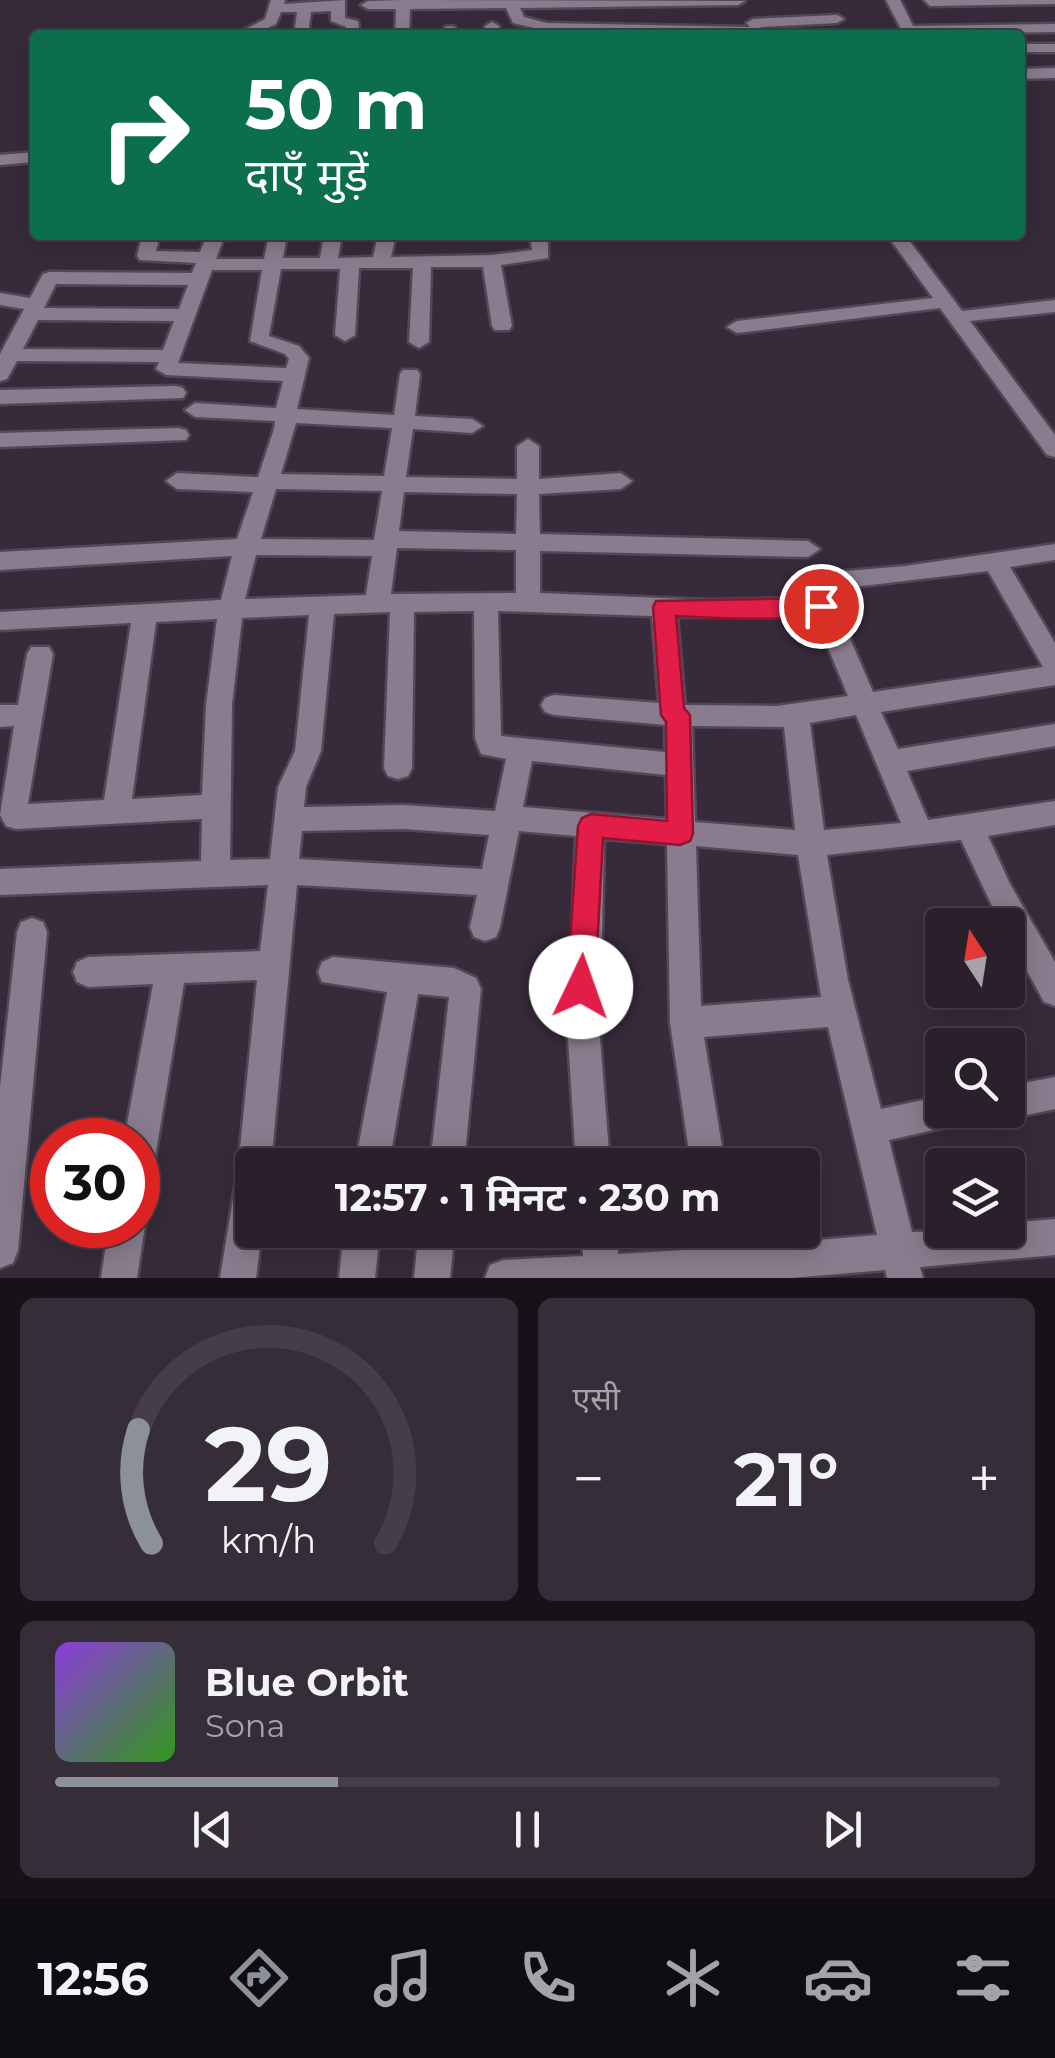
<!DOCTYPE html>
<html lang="hi">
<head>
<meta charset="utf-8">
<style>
  body { margin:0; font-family:Montserrat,"Noto Sans Devanagari",sans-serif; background:#352d38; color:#f1f3f6; height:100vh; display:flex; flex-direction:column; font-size:38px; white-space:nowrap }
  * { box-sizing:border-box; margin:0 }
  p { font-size:32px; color:#a5a3a9 }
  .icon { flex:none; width:55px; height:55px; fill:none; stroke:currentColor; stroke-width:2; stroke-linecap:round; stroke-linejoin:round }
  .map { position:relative; height:1278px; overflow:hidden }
  .drawer { display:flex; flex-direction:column; gap:20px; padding:20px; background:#171218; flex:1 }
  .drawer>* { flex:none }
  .hud { position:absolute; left:30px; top:30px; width:995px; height:210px; border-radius:10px; box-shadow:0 5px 25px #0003,0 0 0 2px #453e48; background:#0b6e4f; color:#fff; overflow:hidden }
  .needle { width:65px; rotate:348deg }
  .tools { position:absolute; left:925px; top:908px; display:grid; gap:20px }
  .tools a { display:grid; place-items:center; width:100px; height:100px; border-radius:10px; background:#29202c; box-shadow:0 5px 25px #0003,0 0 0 2px #453e48; font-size:50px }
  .speed { position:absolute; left:30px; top:1118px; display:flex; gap:20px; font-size:50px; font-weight:700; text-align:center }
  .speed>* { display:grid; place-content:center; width:130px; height:130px; border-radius:50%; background:#29202c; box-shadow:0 5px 25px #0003,0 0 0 2px #453e48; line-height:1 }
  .speed .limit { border:15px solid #d22; background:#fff; color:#111 }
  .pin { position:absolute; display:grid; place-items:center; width:85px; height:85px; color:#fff; margin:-42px; border:5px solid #fff; border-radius:50%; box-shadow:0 2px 10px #0007 }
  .me { position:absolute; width:110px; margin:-55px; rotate:3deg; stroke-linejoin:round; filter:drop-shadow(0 0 8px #0008) }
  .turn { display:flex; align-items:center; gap:35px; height:210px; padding:0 50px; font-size:45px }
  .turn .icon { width:130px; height:130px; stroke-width:2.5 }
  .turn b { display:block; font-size:70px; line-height:85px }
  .big { font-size:75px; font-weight:700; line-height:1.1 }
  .drawer .tile { flex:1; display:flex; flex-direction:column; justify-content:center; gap:15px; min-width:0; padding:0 35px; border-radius:15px; background:#352d38 }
  .drawer .dial { align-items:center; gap:0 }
  .dial svg { height:260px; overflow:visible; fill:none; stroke:#453e48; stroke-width:7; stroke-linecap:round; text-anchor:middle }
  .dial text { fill:#f1f3f6; stroke:none }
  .song { display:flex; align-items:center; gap:30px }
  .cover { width:120px; height:120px; border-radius:15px; background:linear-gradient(135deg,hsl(270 70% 55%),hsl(110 70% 35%)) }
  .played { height:10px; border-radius:5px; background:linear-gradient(90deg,#8c9099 30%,#453e48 30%) }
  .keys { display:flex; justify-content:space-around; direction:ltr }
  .heat { display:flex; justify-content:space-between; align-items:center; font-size:55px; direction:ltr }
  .drawer .tiles { flex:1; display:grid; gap:20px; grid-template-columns:1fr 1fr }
  .tile:last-child { grid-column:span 2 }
  .trip { position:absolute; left:235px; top:1148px; width:585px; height:100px; border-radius:10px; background:#29202c; box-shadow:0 5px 25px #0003,0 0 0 2px #453e48; font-weight:700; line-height:100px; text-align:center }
  .dock { display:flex; height:160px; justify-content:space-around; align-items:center; background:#100d12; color:#a5a3a9 }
  .dock .icon { width:70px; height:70px }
  .dock .selected { color:#8c9099 }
  .dock b { font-size:45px; color:#f1f3f6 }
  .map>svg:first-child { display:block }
</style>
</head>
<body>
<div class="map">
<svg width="1055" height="1278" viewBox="0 0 1055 1278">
  <rect width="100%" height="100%" fill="#372b3b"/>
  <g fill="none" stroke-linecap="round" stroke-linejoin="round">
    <defs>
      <g id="minor">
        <path d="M271 0H285L284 4 345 0V18L358 21 360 35H346V27L331 21V11L311 12 308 35H294L297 12H281L276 24 253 35H234L265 19Z"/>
        <path d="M402 0 745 1 738 5 520 8 524 17 547 23 750 27 746 23 753 19 837 15 844 19 837 23 760 27 766 31 760 35 547 31 513 23 506 8 410 9 409 35H395L396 9H368L361 5 368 1Z"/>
        <path d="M886 0H900L913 26 1055 24V32L904 35Z"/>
        <path d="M924 0H1055V4L930 6Z"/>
        <path d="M492 22 499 26 500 35H486L485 26Z"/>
        <path d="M450 26 455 27 457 35H443L445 27Z"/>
        <rect x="1020" y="44" width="35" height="8"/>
        <path d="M1055 68V78L1020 79V69Z"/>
        <path d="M35 152V162L0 165V155Z"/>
        <path d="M142 235H160L156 251 200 252 207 235H225L216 259H264L269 235H287L283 258H320L324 235H342L338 258 373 257 378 235H396L391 257 491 255 532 250 530 235H548V258L501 265 512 326 509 330H495L492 326 483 267H431L429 342 419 348 409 342 413 268H359L355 335 345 341 335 335 340 269H281L269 336 299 346 309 358 297 409 394 415 400 374 403 370H417L420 374 415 416 472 419 483 426 472 433 413 429 406 477 517 479V446L528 439 539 446V479L621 473 632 481 621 489 539 494 540 534 808 541 820 549 808 557 540 551V593L710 600 808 598 803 587 806 581 824 573 905 566 1055 544V560L1010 567 1055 643V685L881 712 898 749 1055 724V746L907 771 928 820 1055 801V825L988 836 1010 884 1055 962V1006L1044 1002 1008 936V925H1001L961 840 827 855 848 980 881 1109 942 1096V1110H975L970 1122 889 1140 912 1232 1008 1230V1223L1055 1219V1255L920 1267 923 1278H887L885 1270 791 1278H485L490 1265 503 1260 583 1256 581 1230H617L618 1254 702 1249 699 1230H735L737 1247 877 1235 828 1027 704 1037 725 1165H691L670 1023 667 844 604 839 600 1038 610 1165H576L568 1038 576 836 519 831 500 927 496 937 485 941 474 937 470 927 477 895 297 885 271 1165H252V1230H262L256 1278H220L238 1168 257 980 184 983 155 1158 150 1170 138 1175V1140H124L153 984 88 987 77 982 73 972 77 962 88 957 260 951 268 885 0 895V869L201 861 202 819 16 829 6 826 0 815 14 726 0 727V705H18L27 654 31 647H49L53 654 28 804 104 800 131 623 0 630V612L221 600 232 556 0 570V552L237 539 253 492 177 489 166 481 177 473 258 477 274 429 275 421 195 417 185 410 195 403 276 408 283 381 166 375 156 369 159 362 17 361 7 379 0 381V354L24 309 0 305V293L30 298 43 274 50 272 192 273 196 263 140 260 137 256ZM212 270H262L250 341 285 354 289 359 286 368 178 363ZM56 284 188 285 179 309 44 308ZM38 320 174 321 163 350 23 349ZM296 423 392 428 384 476 281 474ZM276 489 382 491 374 540 261 539ZM404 492 517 494 516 534 399 531ZM397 548 516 550V593L391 594ZM256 555 372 556 366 595 245 599ZM988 571 1043 667 873 692 829 590ZM474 611 475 738 481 754 506 759 495 811 403 805 304 807 306 787 321 751 334 614 390 612 384 768 388 776 398 779 408 776 412 768 414 612ZM498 611 652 616 659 703 554 695 545 698 541 705 545 712 554 715 665 725V752L501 736ZM309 615 295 751 278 787 270 859 230 860 232 705 242 618ZM815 616 848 696 777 706 685 705 677 617ZM217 619 206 705 202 795 132 799 156 622ZM856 715 901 823 824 830 810 723ZM692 726 784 727 795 830 695 822ZM532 761 666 775 667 819 523 807ZM403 829 489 835 482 869 299 859 302 831ZM696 846 798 855 821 997 701 1006Z"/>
        <path d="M887 235H905L962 311 1055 300V312L970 321 1055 435V457L1047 455 940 308 737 333 727 327 737 321 933 298Z"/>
        <path d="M176 386 183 388 186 393 183 398 0 404V390Z"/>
        <path d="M178 428 186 430 189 435 186 440 0 447V433Z"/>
        <path d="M32 918 43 922 47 932 18 1250 13 1263 0 1268V1087L17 932 21 922Z"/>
        <path d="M333 957 454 968 476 978 481 989 464 1165H430L449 997 418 994 389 1165H355L387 992 322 982 318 972 322 962Z"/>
        <path d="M1055 1077V1109L1008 1119 996 1114 995 1110H1008V1086Z"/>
        <path d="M138 1212 145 1225 137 1278H101L109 1225H138Z"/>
        <path d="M344 1230H380L375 1278H339Z"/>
        <path d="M419 1230H455L450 1278H414Z"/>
      </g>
    </defs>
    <use href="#minor" stroke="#514755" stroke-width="5"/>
    <use href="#minor" fill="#897c8e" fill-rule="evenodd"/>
  </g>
  <path fill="#e11d48" stroke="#92132f" stroke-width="2.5" d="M821 598 832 606C818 626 704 617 676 616L684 708 690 715 693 834 690 841 680 845 603 838 595 987 591 997 581 1000 571 997 567 987 578 826 582 818 591 814 667 821 666 722 661 715 653 607 656 601Z"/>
</svg>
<div class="tools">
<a><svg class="needle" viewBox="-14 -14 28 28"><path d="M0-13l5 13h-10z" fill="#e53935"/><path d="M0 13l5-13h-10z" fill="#a5a3a9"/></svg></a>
<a><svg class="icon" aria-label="search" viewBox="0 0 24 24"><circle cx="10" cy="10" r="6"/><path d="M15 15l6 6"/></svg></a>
<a><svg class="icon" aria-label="layers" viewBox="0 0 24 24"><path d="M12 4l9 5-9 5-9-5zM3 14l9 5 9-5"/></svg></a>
</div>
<div class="speed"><div class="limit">30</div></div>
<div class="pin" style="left:821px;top:606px;background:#d93025"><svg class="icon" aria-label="arrive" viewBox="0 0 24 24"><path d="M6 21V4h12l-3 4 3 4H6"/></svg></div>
<svg class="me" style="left:581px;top:987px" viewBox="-20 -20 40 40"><circle r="19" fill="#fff"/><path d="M0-13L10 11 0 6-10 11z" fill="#e11d48"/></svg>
<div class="trip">12:57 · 1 मिनट · 230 m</div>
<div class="hud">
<div class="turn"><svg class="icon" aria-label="right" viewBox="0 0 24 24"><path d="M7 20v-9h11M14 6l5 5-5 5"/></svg><div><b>50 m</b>दाएँ मुड़ें</div></div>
</div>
</div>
<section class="drawer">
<div class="tiles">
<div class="tile dial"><svg viewBox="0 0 100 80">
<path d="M14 69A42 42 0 1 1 86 69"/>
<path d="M14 69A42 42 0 0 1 10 34" stroke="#8c9099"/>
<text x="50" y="56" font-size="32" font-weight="700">29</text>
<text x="50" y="72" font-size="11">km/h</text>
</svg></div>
<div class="tile"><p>एसी</p>
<div class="heat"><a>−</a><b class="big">21°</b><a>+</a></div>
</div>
<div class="tile">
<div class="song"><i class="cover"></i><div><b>Blue Orbit</b><p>Sona</p></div></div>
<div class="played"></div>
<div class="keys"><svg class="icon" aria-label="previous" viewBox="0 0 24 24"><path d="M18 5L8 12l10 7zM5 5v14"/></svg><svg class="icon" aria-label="pause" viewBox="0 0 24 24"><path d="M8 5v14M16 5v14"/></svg><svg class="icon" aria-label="next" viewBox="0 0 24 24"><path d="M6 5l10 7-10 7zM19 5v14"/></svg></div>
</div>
</div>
</section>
<nav class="dock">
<b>12:56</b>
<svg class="icon selected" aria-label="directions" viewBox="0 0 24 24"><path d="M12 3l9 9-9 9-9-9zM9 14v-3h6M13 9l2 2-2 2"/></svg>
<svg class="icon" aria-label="music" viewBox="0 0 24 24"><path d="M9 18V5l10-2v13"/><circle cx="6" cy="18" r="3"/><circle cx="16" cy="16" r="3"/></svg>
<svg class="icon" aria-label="phone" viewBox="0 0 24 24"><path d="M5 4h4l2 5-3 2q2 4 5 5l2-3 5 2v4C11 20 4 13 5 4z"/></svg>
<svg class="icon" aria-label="climate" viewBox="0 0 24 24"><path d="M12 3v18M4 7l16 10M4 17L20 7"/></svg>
<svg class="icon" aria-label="car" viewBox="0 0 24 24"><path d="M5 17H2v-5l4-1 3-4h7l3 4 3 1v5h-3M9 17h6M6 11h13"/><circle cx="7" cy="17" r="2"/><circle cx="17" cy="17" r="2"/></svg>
<svg class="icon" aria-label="filters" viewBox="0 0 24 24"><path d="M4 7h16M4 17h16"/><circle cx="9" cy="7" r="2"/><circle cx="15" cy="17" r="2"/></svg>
</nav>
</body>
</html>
